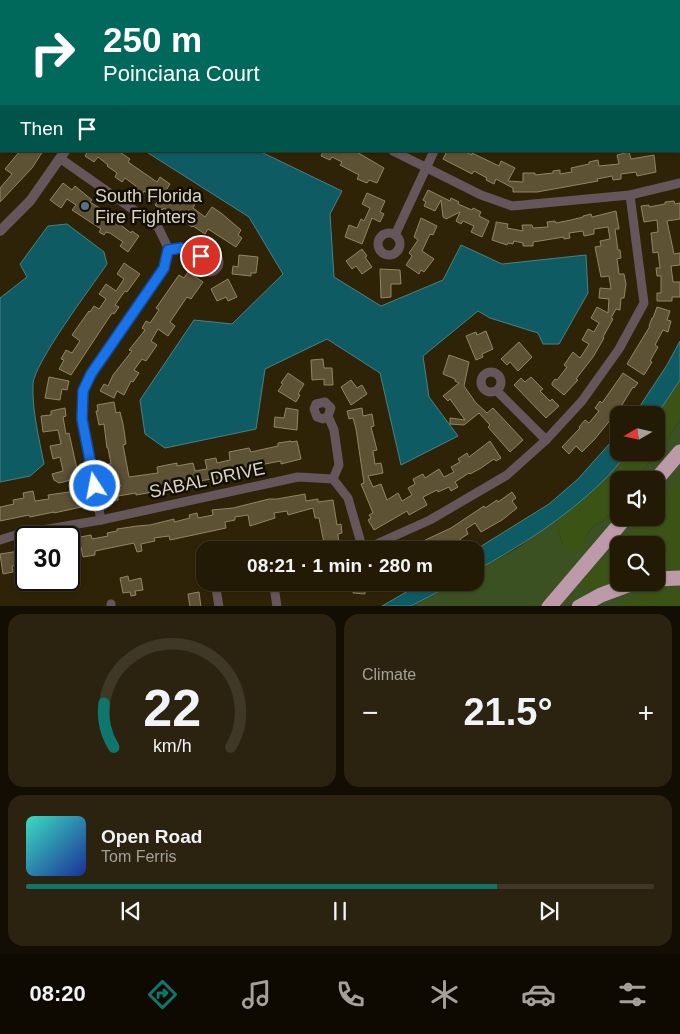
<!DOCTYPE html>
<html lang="en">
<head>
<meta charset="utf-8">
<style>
  body { margin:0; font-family:Arial,sans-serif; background:#2b230f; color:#f1f3f6; height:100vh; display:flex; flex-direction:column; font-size:19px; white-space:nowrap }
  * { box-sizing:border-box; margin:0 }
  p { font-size:16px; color:#a3a19a }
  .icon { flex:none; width:28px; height:28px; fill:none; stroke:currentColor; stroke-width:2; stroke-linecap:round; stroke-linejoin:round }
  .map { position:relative; height:606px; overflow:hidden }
  .drawer { display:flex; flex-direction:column; gap:8px; padding:8px; background:#130e03; flex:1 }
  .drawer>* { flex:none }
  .banner { position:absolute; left:0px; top:0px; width:680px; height:152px; box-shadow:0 1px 4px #0004,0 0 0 1px #403827; background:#00695c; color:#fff; overflow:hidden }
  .needle { width:32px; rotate:261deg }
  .controls { position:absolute; left:610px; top:406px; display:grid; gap:10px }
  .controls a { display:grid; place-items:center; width:55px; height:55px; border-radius:10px; background:#231a05; box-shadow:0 1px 4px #0004,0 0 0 1px #403827; font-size:25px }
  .speed { position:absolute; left:15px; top:526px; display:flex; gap:10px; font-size:25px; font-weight:700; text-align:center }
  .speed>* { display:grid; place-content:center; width:65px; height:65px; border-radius:50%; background:#231a05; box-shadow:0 1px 4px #0004,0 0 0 1px #403827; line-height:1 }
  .speed .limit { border:2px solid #111; border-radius:8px; background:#fff; color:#111 }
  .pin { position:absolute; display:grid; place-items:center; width:42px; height:42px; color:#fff; margin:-21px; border:2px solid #fff; border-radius:50%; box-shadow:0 1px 5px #0007 }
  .me { position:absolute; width:55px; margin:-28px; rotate:349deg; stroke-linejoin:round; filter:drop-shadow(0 0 4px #0008) }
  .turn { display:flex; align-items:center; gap:18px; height:105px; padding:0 20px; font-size:22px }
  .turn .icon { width:65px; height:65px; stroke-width:2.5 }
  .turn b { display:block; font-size:35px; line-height:42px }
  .then { display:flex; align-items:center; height:48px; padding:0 20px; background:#0003; gap:10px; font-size:19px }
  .big { font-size:38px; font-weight:800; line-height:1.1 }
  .drawer .tile { flex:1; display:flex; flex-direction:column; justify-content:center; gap:8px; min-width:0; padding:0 18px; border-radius:15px; background:#2b230f }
  .drawer .dial { align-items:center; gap:0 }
  .dial svg { height:130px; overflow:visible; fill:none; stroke:#403827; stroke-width:7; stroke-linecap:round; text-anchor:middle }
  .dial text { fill:#f1f3f6; stroke:none }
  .song { display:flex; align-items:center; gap:15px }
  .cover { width:60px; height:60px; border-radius:8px; background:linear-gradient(135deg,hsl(170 70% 55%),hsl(230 70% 35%)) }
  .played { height:5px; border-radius:2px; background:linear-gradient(90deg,#0f766e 75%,#403827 75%) }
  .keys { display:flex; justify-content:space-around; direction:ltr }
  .heat { display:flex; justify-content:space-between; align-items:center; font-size:28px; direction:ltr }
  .drawer .tiles { flex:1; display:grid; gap:8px; grid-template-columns:1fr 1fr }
  .tile:last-child { grid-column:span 2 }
  .trip { position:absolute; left:196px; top:541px; width:288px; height:50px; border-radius:15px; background:#231a05; box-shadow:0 1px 4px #0004,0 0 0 1px #403827; font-weight:800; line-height:50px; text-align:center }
  .dock { display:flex; height:80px; justify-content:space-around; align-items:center; background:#0e0a02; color:#a3a19a }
  .dock .icon { width:35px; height:35px }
  .dock .active { color:#0f766e }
  .dock b { font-size:22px; color:#f1f3f6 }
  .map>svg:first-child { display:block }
</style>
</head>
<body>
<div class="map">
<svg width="680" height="607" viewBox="0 0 680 607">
  <rect width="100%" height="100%" fill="#2f2307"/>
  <g fill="#3c5121">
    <path d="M680 420V445L651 480H634L663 447Z"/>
    <path d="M680 456V572L656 574V545H619V581L569 606 552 607 628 518H656V485Z"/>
    <path d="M619 500V518L543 606 411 607 455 583 475 582V571L516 549 556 520 563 546 583 547 589 531 596 524 604 521Z"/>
    <path d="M680 583V606L587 607 638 588 652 585Z"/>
  </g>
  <g fill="#3b5415">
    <path d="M680 380V420L663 447 634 480H619V500L604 521 596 524 589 531 583 548 576 553H569L563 546 556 520 603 481 628 453 656 452V416Z"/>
    <path d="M680 475V570L656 572V545H619V581L588 590 577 585 582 574 614 550 645 518H656V508L664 501Z"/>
    <path d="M680 587V606H619L636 596Z"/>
  </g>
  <g fill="#0e5b64" stroke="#4c8081">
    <path d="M270 0H577L262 1Z"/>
    <path d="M145 151H259L342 191 330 214 334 277 381 306 443 280 461 245 502 264 586 255 588 293 559 344H543L538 333 490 318 478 311 423 356 429 397 458 436 401 465 380 373 327 339 265 369 256 429 165 448 145 434 140 400 194 320 232 324 283 274 249 217Z"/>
    <path d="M67 224 104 252 107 264C92 286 34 363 33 384 32 411 39 438 44 464L30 476 0 482V298L27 277 20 264 48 226Z"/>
    <path d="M680 341V380L656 416 634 415 667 365Z"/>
    <path d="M619 433V452L628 453C620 462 612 472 603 481 565 518 521 546 475 571V550L549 504 578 479Z"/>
    <path d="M422 583H455L411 606H382Z"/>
  </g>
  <g fill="#5e5235" stroke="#928466">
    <path d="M20 151H43L32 168 0 202V188L12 174 5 169Z"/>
    <path d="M88 151H118L130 159 128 162 157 182 160 177 170 184 165 192 174 199 178 193 195 204 193 208 205 217 212 207 221 213 241 230 238 235 242 238 236 247 208 229 205 234 193 226 192 227 183 221 182 223 176 219 177 217 164 208 162 210 155 205 159 200 144 191 142 195 135 189 136 186 125 178 122 182 115 177 117 173 107 166 108 165 98 157 94 162 85 156Z"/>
    <path d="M321 151H355L384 168 377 183 369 180 367 183 357 179 359 175 340 165 342 162 332 157 330 160 321 156 323 152Z"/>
    <path d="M447 151H464L472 155V153L499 166 501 161 515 168 508 181 523 182V173H535V175L553 173V171L560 170V174L572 172 571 168 589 164V162L598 160 599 166 619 164 617 155 629 152 631 159 654 155 656 172 637 176 636 172 621 174V179L613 180 612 176 597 179 598 181 537 192H513V188L496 179 494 184 486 180 487 178 474 171 472 174 443 159Z"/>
    <path d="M63 183 72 190 75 186 92 200 90 202 109 214 108 216 118 223 131 233 132 231 139 236 128 252 120 246 123 242 110 233 106 232 104 235 99 232 101 229 72 210 76 205 67 199 61 208 50 200Z"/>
    <path d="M428 190 450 201 451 198 459 202 458 204 472 210 473 208 481 212 479 216 489 221 482 237 471 232 474 226 463 221 461 224 456 221 460 212 446 219 443 217 441 200 435 211 424 206 426 202 423 200Z"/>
    <path d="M367 193 385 201 380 212 384 214 380 222 372 218 362 244 345 237 349 225 357 228 361 219 364 221 370 208 362 204Z"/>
    <path d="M674 201 675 204 680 203V219L667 221 674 254 680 253V265L671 266 673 282H680V297H672V301H657V293H661V276H657L656 268H660L658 252 653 253 651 233 658 232 657 220 644 222 641 206 649 205V207L665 204V202Z"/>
    <path d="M616 211 619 229H615L618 250H620L621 258 617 259 619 274H624L626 284 624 298H621L620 310 616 309 611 318 613 319 603 337 604 338 593 357 576 379 578 380 564 395 552 385V383L555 379 557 380 567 367 564 365 573 352 580 358 584 352 589 344 582 340 588 329 594 332 599 323 591 318 597 307 608 313 609 299 599 298 600 288 611 289 609 276 601 277 595 247 601 246 600 241 610 239 608 227 594 229V234L584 236 583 231 569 233 570 238 564 239V237L533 242V246H523V243L514 241 513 244 508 243 507 245 492 240 496 224V222L508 224 507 228 523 231 522 225H532L533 228 548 227 547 222 555 221 556 223 571 220 583 217V216L591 214 592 217Z"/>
    <path d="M421 218 437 226 433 235 430 234 422 251 434 259 424 272 421 270 419 274 406 265 412 256 409 253 418 240 414 237Z"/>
    <path d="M362 249 367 256 365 257 372 267 362 274 356 266 352 269 346 261Z"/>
    <path d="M239 255 258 257 256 273H251V276L232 274 233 266 238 267Z"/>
    <path d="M124 263 140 274 127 292 125 291 115 305 119 307 114 314 112 313 71 375 59 369 64 360 61 359 66 350 72 353 80 341 72 335 89 311 90 312 94 306 99 309 106 299 99 294 106 284 116 291 124 279 117 274Z"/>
    <path d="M380 269 400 270 401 284H391V297L381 298Z"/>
    <path d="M188 272 203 282 191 299 187 297 170 322 175 326 168 336 158 329 151 341 157 345 146 361 142 359 134 370 139 373 133 382 131 381 124 395 117 391 114 398 100 391 104 384 108 386 113 375 132 351 129 350 145 330 142 328 146 321 150 323 159 310 156 308 179 275 184 278Z"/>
    <path d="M228 279 237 297 228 301 226 297 217 301 211 289Z"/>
    <path d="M657 307 670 311 667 320 671 321 668 332 663 330 655 345 658 347 650 361 652 362 644 375 627 364 650 326H649L652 318H653Z"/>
    <path d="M486 331 493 349 482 354 483 357 476 360 466 336 476 332 477 335Z"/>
    <path d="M519 342 532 357 518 371 510 362 507 365 501 359Z"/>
    <path d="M449 355 469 362 464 386 476 403 487 413 493 408 523 440 510 452 488 427 490 425 479 413 464 425 450 424V418L465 420 450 399 448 401 443 396 459 383 455 381V379L443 374Z"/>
    <path d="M323 359 324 368H332L333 385H324V379L312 380 311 360Z"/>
    <path d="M288 373 304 384 298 394 300 395 296 402 278 391 283 384 281 383Z"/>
    <path d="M623 373 638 383 634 388 633 387 620 408 594 440 582 452 576 446 569 454 562 447 580 428 579 427 585 420 589 423 599 411 595 408 600 401 602 403Z"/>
    <path d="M49 377 69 381 67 390 62 389 60 400 45 398Z"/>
    <path d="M531 377 543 389 540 391 550 401 552 399 559 406 546 418 514 385 521 378 525 382Z"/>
    <path d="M351 380 357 388 362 385 367 394 351 405 341 387Z"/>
    <path d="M114 402 116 413 120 412 123 424 126 444 123 445 129 477 158 473 157 467 177 463V466L193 463 195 471 207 469 205 460 216 458 217 463 230 460 229 452 249 448 251 452 278 446V443L291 441V442L297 441 301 459 281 464V461L254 466V470L246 471 247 474 240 475 239 470 229 472V474L219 476 218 478 181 484 182 487 173 488V484L157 487 158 491 136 495V493L118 496V500L110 501 108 487 114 486 112 473H110L108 464H111L108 448H107L104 424 99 425 96 411H98L97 405Z"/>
    <path d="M65 408 66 416 63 417 66 434 69 433 79 478 59 483 54 480 52 474 63 471 60 457 53 459 50 446 61 444 58 430 43 432 41 416 51 415V411Z"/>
    <path d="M286 408 298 410 297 430 274 427 275 417 284 418Z"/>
    <path d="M362 408 363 416 372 414 374 426 371 427 377 450 373 451 375 464 381 463 383 473 368 476 373 487 381 484 387 500 398 493 402 501 412 495 408 488 415 484 413 479 423 474 425 478 439 469 444 477 454 472 451 467 460 462 458 459 467 453 469 457 490 441 501 458 496 461 494 459 481 468 470 474 469 473 455 482 458 487 451 491 449 487 438 492 437 490 423 497 427 505 409 515 407 511 374 530 368 520 371 518 369 515 373 513 361 484 364 483 356 429 353 418 349 419 347 411Z"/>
    <path d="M82 488 86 506 54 513V512L30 517 29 515 0 521V507L14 504 13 500 24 498 23 493 33 491 35 501 49 499 48 495 76 491V489Z"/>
    <path d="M512 492 516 498 512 501 517 508 502 520 481 532 475 523 466 529 468 534 460 539 461 541 452 546 450 543 438 550H412L422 544 421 542 451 528 484 506 485 508 497 500 498 502Z"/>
    <path d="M305 494 306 501 318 499V502L333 500 337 525 341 524 342 533 338 534 339 545 325 548 319 518H315L313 508 288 515 287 511 274 513 275 518 250 526 248 515 235 517V520L225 522 226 528 170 540 169 536 154 538 155 541 141 544 142 551 137 552 134 543 95 551V555L83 557 81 547 69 549V539L91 535 92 539 108 536 107 533 117 531V529L137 526 150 525 174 519V522L190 518 189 515 197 513 198 518 213 515 212 510 233 508 269 499H277Z"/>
    <path d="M26 550V564L12 566 13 572 3 574 0 554Z"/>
    <path d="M128 576 129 581 141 578 143 590 135 591 136 595 131 596 130 592 123 593 120 578Z"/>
    <path d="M354 582H366L365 594 353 593Z"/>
    <path d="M199 592 201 607H190L188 594Z"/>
  </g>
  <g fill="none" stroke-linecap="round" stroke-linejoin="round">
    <g stroke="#65565c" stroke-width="9">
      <path d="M673 0 674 1"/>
      <path d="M679 33 680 41"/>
      <path d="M0 46H1"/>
      <path d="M0 87 1 85"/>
      <path d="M393 151 481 195 512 206 630 195 680 183"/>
      <path d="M61 159 158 227 169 250 165 268 91 374 83 391 82 419 101 520"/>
      <circle cx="389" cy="244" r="11"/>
      <path d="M395 235 434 151"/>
      <path d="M169 250 181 248 201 256"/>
      <circle cx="209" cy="262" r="10"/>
      <circle cx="491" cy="382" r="10"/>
      <path d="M497 391 546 440"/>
      <path d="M328 416 323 419 317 417 314 409 316 404 325 402 331 408 328 416 334 430 339 465 333 479"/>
      <path d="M0 540 19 534 101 520 298 477 333 479 348 498 363 550 430 520 507 475 546 440 582 401 619 349 644 303 630 195"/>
      <path d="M209 546 210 550"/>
      <path d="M215 582 219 607"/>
      <path d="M274 586 277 607"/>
      <path d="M111 604V607"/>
    </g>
    <g stroke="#65565c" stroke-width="10">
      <path d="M133 1V0"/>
      <path d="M0 231 30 201 65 151"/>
    </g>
    <g stroke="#bd9aa9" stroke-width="15">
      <path d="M656 480 680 452"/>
      <path d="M656 579 680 578"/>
      <path d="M549 607 625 518"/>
      <path d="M579 607 601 595 636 582"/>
    </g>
  </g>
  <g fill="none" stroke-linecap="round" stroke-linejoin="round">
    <defs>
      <path id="route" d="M95 486 82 419 83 391 91 374 164 268 168 250 181 248 201 256"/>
    </defs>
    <use href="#route" stroke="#114b97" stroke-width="12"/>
    <use href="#route" stroke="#1a73e8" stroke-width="9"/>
  </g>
  <circle fill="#5c6f8a" stroke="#130e04" stroke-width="2" cx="85" cy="206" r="5"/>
  <g text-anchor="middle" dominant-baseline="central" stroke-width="5" stroke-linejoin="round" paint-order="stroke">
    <g font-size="18" fill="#dcd5c5" stroke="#130e04" text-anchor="start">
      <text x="95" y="196">South Florida<tspan x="95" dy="21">Fire Fighters</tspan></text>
    </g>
    <g font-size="18" fill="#dcd5c5" stroke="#130e04">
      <text transform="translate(207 480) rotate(-12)">SABAL DRIVE</text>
    </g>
  </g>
</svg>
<div class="controls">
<a><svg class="needle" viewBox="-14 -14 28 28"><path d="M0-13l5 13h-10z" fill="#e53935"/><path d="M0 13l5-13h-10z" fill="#a3a19a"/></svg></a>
<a><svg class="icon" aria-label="sound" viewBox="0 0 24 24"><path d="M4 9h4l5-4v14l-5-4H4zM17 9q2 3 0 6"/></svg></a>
<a><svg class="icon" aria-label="search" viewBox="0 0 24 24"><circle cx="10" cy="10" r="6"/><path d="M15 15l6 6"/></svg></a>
</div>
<div class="speed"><div class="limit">30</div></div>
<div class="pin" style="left:201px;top:256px;background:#d93025"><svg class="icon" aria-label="arrive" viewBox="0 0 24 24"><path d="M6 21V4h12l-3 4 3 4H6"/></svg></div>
<svg class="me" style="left:95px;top:486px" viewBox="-20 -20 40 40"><circle r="17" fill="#1a73e8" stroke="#fff" stroke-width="3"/><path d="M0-11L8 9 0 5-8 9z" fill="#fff"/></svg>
<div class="trip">08:21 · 1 min · 280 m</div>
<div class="banner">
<div class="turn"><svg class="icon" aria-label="right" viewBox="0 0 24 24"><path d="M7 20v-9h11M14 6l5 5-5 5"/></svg><div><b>250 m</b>Poinciana Court</div></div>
<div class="then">Then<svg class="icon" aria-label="arrive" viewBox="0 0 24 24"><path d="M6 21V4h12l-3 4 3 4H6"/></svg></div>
</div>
</div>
<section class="drawer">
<div class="tiles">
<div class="tile dial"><svg viewBox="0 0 100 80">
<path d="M14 69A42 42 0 1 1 86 69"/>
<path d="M14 69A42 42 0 0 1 8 42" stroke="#0f766e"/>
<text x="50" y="56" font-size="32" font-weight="700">22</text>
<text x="50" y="72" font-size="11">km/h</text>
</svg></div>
<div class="tile"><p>Climate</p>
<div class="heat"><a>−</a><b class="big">21.5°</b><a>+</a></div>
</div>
<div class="tile">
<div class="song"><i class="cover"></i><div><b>Open Road</b><p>Tom Ferris</p></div></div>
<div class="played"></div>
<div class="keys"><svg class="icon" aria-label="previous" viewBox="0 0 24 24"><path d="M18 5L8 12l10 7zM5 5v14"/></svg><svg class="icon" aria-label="pause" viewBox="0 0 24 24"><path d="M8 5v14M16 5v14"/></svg><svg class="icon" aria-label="next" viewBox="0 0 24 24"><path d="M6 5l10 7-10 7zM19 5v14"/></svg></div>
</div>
</div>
</section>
<nav class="dock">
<b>08:20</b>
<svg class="icon active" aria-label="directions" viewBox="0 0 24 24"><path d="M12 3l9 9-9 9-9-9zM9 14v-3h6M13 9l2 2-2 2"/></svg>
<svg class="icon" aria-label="music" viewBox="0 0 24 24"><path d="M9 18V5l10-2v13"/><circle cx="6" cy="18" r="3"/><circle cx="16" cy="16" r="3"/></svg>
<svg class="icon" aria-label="phone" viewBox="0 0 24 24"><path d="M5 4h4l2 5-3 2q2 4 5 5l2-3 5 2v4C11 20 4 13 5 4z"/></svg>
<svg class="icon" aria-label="climate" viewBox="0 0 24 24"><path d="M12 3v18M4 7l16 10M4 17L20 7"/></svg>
<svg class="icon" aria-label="car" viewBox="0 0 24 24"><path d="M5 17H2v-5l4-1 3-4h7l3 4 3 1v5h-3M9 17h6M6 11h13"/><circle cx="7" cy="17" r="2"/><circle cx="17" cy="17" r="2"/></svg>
<svg class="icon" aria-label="filters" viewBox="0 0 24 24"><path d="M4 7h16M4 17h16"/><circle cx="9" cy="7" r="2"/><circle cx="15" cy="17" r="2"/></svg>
</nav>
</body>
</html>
